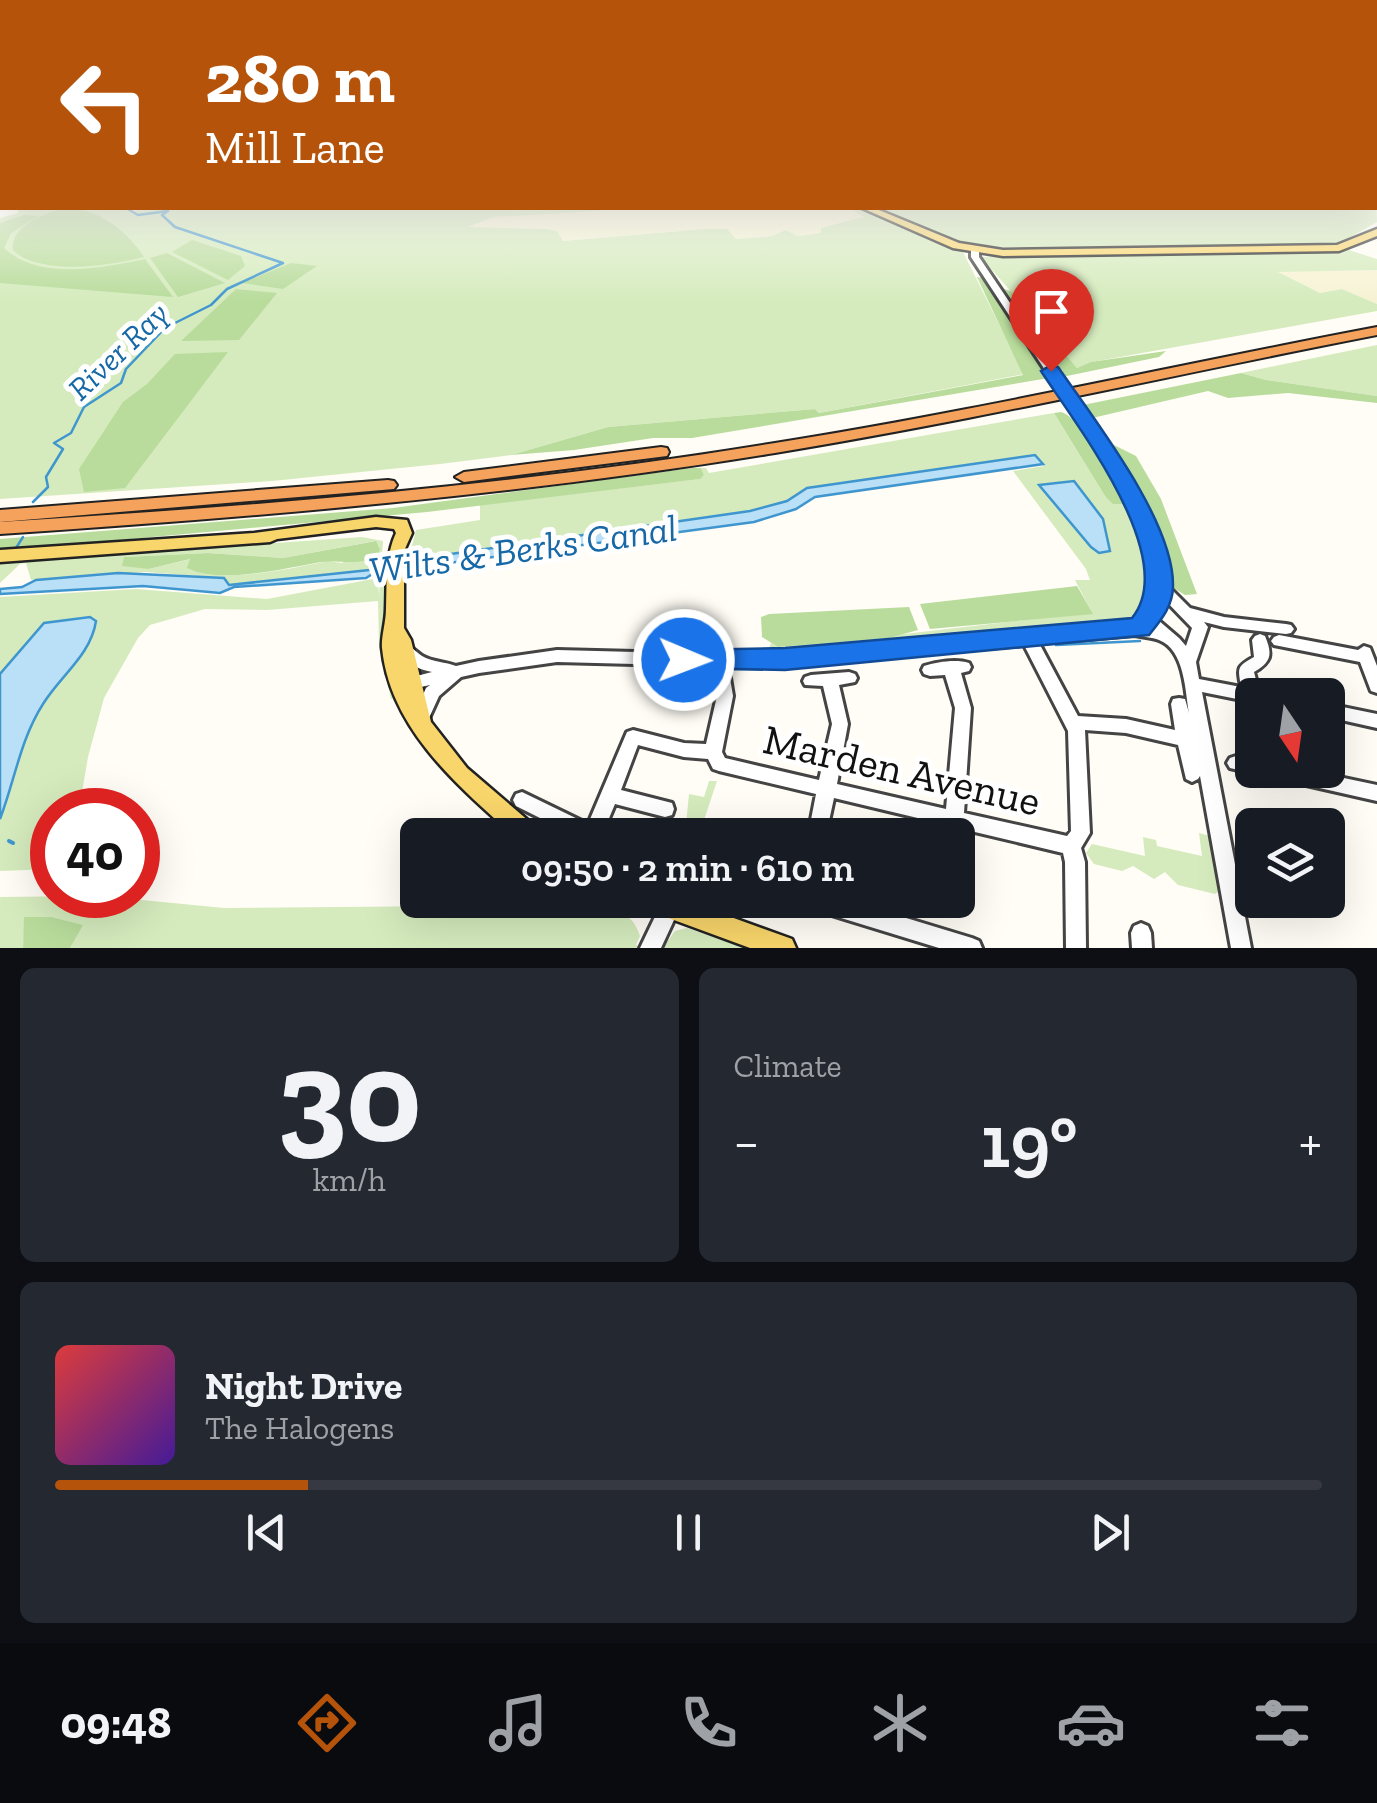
<!DOCTYPE html>
<html lang="en">
<head>
<meta charset="utf-8">
<style>
  body { margin:0; font-family:"Zilla Slab",serif; background:#242831; color:#f1f3f6; height:100vh; display:flex; flex-direction:column; font-size:38px; white-space:nowrap }
  * { box-sizing:border-box; margin:0 }
  p { font-size:32px; color:#9ea1a6 }
  .icon { flex:none; width:55px; height:55px; fill:none; stroke:currentColor; stroke-width:2; stroke-linecap:round; stroke-linejoin:round }
  .map { position:relative; height:948px; overflow:hidden }
  .sheet { display:flex; flex-direction:column; gap:20px; padding:20px; background:#0d0f14; flex:1 }
  .sheet>* { flex:none }
  .top-card { position:absolute; left:0px; top:0px; width:1378px; height:210px; box-shadow:0 10px 40px #0002; background:#b45309; color:#fff; overflow:hidden }
  .needle { width:65px; rotate:167deg }
  .controls { position:absolute; left:1235px; top:678px; display:grid; gap:20px }
  .controls a { display:grid; place-items:center; width:110px; height:110px; border-radius:15px; background:#171b24; box-shadow:0 10px 40px #0002; font-size:50px }
  .speed { position:absolute; left:30px; top:788px; display:flex; gap:20px; font-size:50px; font-weight:700; text-align:center }
  .speed>* { display:grid; place-content:center; width:130px; height:130px; border-radius:50%; background:#171b24; box-shadow:0 10px 40px #0002; line-height:1 }
  .speed .limit { border:15px solid #d22; background:#fff; color:#111 }
  .pin { position:absolute; display:grid; place-items:center; width:85px; height:85px; color:#fff; margin:-102px -42px; border-radius:50% 50% 50% 0; rotate:-45deg; box-shadow:0 0 10px #0007 }
  .pin .icon { rotate:45deg }
  .me { position:absolute; width:110px; margin:-55px; rotate:91deg; stroke-linejoin:round; filter:drop-shadow(0 0 8px #0008) }
  .turn { display:flex; align-items:center; gap:35px; height:210px; padding:0 40px; font-size:45px }
  .turn .icon { width:130px; height:130px; stroke-width:2.5 }
  .turn b { display:block; font-size:70px; line-height:85px }
  .big { font-size:75px; font-weight:600; line-height:1.1 }
  .sheet .widget { flex:1; display:flex; flex-direction:column; justify-content:center; gap:15px; min-width:0; padding:0 35px; border-radius:15px; background:#242831 }
  .sheet .dial { align-items:center; gap:0 }
  .dial b { font-size:130px; line-height:1 }
  .song { display:flex; align-items:center; gap:30px }
  .cover { width:120px; height:120px; border-radius:15px; background:linear-gradient(135deg,hsl(0 70% 55%),hsl(260 70% 35%)) }
  .played { height:10px; border-radius:5px; background:linear-gradient(90deg,#b45309 20%,#363941 20%) }
  .keys { display:flex; justify-content:space-around; direction:ltr }
  .heat { display:flex; justify-content:space-between; align-items:center; font-size:55px; direction:ltr }
  .sheet .tiles { flex:1; display:grid; gap:20px; grid-template-columns:1fr 1fr }
  .widget:last-child { grid-column:span 2 }
  .trip { position:absolute; left:400px; top:818px; width:575px; height:100px; border-radius:15px; background:#171b24; box-shadow:0 10px 40px #0002; font-weight:600; line-height:100px; text-align:center }
  .tab-bar { display:flex; height:160px; justify-content:space-around; align-items:center; background:#090b0e; color:#9ea1a6 }
  .tab-bar .icon { width:70px; height:70px }
  .tab-bar .current { color:#b45309 }
  .tab-bar b { font-size:45px; color:#f1f3f6 }
  .map>svg:first-child { display:block }
</style>
</head>
<body>
<div class="map">
<svg width="1377" height="948" viewBox="0 0 1377 948">
  <rect width="100%" height="100%" fill="#fffdf5"/>
  <g fill="#f6f3d4">
    <path d="M602 208H855L852 209 866 217 821 228V233L798 236 786 230 772 236 735 239 678 231 563 241 557 231 546 229 468 227 493 217Z"/>
    <path d="M1377 270V304L1342 289 1320 293 1275 271Z"/>
  </g>
  <g fill="#d5ebbd" fill-rule="evenodd">
    <path d="M1375 168 1377 222 1336 245 982 248 958 243 875 208H1375Z"/>
    <path d="M18 208H126L131 211 149 210 133 208H602L598 211 493 217 468 227 546 229 557 231 563 241 705 229H727L736 239 772 236 786 230 798 236 821 233V228L864 217 851 209 859 208 963 252 1024 374 819 413 815 409 608 427 511 455 440 464 272 481 0 499V218L18 213Z"/>
    <path d="M1349 250 1377 259V270L1278 272 1320 293 1342 289 1377 304V311L1092 362 1077 368 981 257Z"/>
    <path d="M1377 345V396L1266 380 1241 373Z"/>
    <path d="M1054 413 1105 496 1124 504 1127 501C1142 537 1167 591 1129 620L1131 623 768 652 771 643 778 647C883 638 987 623 1092 613L1075 580H1090L1086 569 1013 471 1044 466 1035 455 808 488 787 501 750 511 423 558 407 566 416 530 480 520V505L699 479 704 475 701 468H706L709 473Z"/>
    <path d="M362 537 383 541 381 569 229 585 224 578 145 572 31 580 26 563 20 564 0 583V562ZM375 541 342 563 328 561C292 568 220 585 188 568L191 559 149 569 124 557 208 553 283 558Z"/>
    <path d="M385 576 384 639 397 698 391 699 379 644 378 601 267 610 205 609 150 625 138 638 104 698 88 757 79 810H52V869L0 871V597L136 589 267 599 378 578 379 596 380 577Z"/>
    <path d="M709 781H717L699 835H685L689 794 704 797Z"/>
    <path d="M1199 833 1210 836 1219 891 1215 894 1178 885 1165 872 1154 879 1133 866 1122 871 1094 864 1086 853 1092 844 1145 856 1143 837 1156 840 1157 846 1202 856Z"/>
    <path d="M89 896 80 913 102 914 111 897 224 908 560 905C590 902 629 900 640 936L636 945 642 948H70L82 925 52 917H25L23 948H0V897Z"/>
    <path d="M687 928 746 948H663L675 931Z"/>
  </g>
  <g fill="#b9dc9c">
    <path d="M64 208C97 207 127 231 144 257 111 266 38 276 13 250 10 225 44 214 64 208Z"/>
    <path d="M24 215 38 216 11 233 4 248C39 281 102 268 145 259L173 297 0 283V223Z"/>
    <path d="M192 240 241 256 245 266 228 280 172 252Z"/>
    <path d="M167 253 225 283 178 297 150 258Z"/>
    <path d="M291 263 317 266 283 289 242 283Z"/>
    <path d="M977 277 985 278 1049 378 692 438H653L574 450 511 455 608 427 815 409 819 413 1023 375Z"/>
    <path d="M1000 288 1011 291 1077 368 1091 362 1166 351 1159 357 1062 377Z"/>
    <path d="M236 289 277 293 239 340 181 341Z"/>
    <path d="M228 352 125 488 84 492 79 469 123 402 147 384 175 354Z"/>
    <path d="M1241 373 1266 380 1377 396V403L1288 393 1228 398 1208 391 1088 419 1083 405Z"/>
    <path d="M1061 412C1083 418 1114 479 1127 501L1124 504H1113L1105 496 1054 413Z"/>
    <path d="M1100 438 1136 456 1161 499 1197 594 1185 595 1169 585 1152 524Z"/>
    <path d="M692 468H701L704 475 700 479 427 512 0 551V539L393 508Z"/>
    <path d="M376 541 380 550C368 569 341 559 321 562 285 568 221 585 187 568L190 559 149 569 122 566 124 557 208 553 283 558Z"/>
    <path d="M1077 586 1093 614 930 629 920 604Z"/>
    <path d="M909 607 918 630 889 638 778 647 762 637 761 617 769 614Z"/>
    <path d="M24 917H52L83 925 70 948H23Z"/>
  </g>
  <g fill="#b9e0f7" stroke="#3f96cf" stroke-width="2.5">
    <path d="M1035 455 1043 464 815 497 796 509 754 522 374 573 366 578 234 587 220 593 143 586 0 594V589L22 587 36 580 118 573 224 578 229 585 407 566 423 558 750 511 787 501 807 488Z"/>
    <path d="M1074 481 1103 519 1110 551 1099 553 1091 547 1039 485Z"/>
    <path d="M90 617 96 621C91 655 60 676 43 704 20 740 15 780 0 819V674L44 623Z"/>
  </g>
  <g fill="none" stroke-linecap="round" stroke-linejoin="round">
    <g stroke="#3f96cf" stroke-width="2.5">
      <path d="M33 502 48 487 46 477 63 449 54 443 71 433 84 407 121 383 126 369 165 328 211 305 227 289 283 263 175 227 162 215 168 211 138 215 126 208"/>
      <path d="M16 548 23 537"/>
      <path d="M1056 645 1140 641"/>
    </g>
    <path stroke="#3f96cf" stroke-width="4" d="M9 841 13 843"/>
    <defs>
      <g id="minor">
        <path d="M975 247 979 250V257L1056 371 1055 373H1047L971 257V250Z"/>
        <path d="M1077 408 1081 409 1123 470 1146 511 1162 555 1166 584 1190 608 1224 617 1286 624 1291 625 1294 629 1291 633 1286 634 1224 627 1204 622 1208 627 1196 662 1199 679 1241 687C1238 668 1236 667 1254 657L1252 640 1255 636 1260 634 1265 636C1273 655 1271 662 1254 672L1260 695H1252V702L1202 692 1251 948H1231L1200 776 1198 779 1192 782 1186 779 1178 745 1126 733 1085 730 1090 833 1081 848 1085 862 1086 948H1066L1065 862 1063 853 958 828 954 829 947 825 834 798 826 835H808L816 794 719 771 713 769 708 759 684 757 638 745 621 790 672 803 674 809 672 815 665 817 615 804 602 835H574L516 806 513 800 516 794 522 792 588 824 627 732 633 730 684 743 706 744 717 696 712 666 557 662 479 673 461 677 439 696 429 718 423 720 417 718 415 713 426 688 430 685 407 690 401 688 399 684 401 680 432 672C417 669 406 663 397 650L399 646C412 645 412 649 422 656 432 662 446 662 456 666L479 661 557 650 753 655 1135 625 1145 626C1140 613 1149 603 1151 589 1153 579 1151 567 1149 557 1138 503 1101 456 1071 411ZM1163 598 1192 628 1186 646 1179 638 1158 620ZM1135 635C1143 637 1152 637 1159 640 1185 650 1185 691 1189 713L1185 699 1179 698 1173 699 1171 704 1175 730 1126 719 1078 716 1039 643ZM1024 645 1068 731 1071 831 1067 836 964 813 971 708 961 673 969 671 971 667 969 663C956 659 937 662 924 666L922 670 924 674 930 676 945 675 955 708 946 809 837 784 848 724 839 685 855 682 857 678 855 674 849 672 811 675 805 677 803 681 805 685 823 686 832 724 819 780 725 758 722 752 733 696 728 666 753 667Z"/>
        <path d="M1279 635 1358 650 1364 646 1370 648 1377 666V693L1371 691 1360 662 1274 645 1271 641 1274 637Z"/>
        <path d="M1328 704 1377 714V728L1328 717Z"/>
        <path d="M1236 756 1252 759V770L1258 771 1252 773 1230 768 1227 763 1230 758Z"/>
        <path d="M1262 770H1306L1377 785V801L1271 777 1265 775Z"/>
        <path d="M663 900H677L680 907 661 948H640Z"/>
        <path d="M805 900H847L972 938 979 941 982 948H939L815 910 808 907Z"/>
        <path d="M1141 923 1148 926 1151 933 1152 948H1132L1131 933 1134 926Z"/>
      </g>
      <g id="major">
        <path d="M862 208H874L959 243 1003 250 1337 245 1377 229V236L1339 251 1003 256 953 248Z"/>
        <path d="M376 517 407 520 412 533 404 551V628L411 640 431 722 467 768 537 828 540 835H513C457 785 390 728 382 648 381 637 386 622 386 609 387 583 385 557 396 533L394 529 376 527 277 539 270 542 0 562V550L254 533Z"/>
        <path d="M627 900H684L792 939 796 948H750L663 916 630 908Z"/>
      </g>
      <g id="highway">
        <path d="M1377 327V335C1176 374 977 420 775 453 519 495 259 517 0 534V522C259 506 519 485 775 443 977 411 1176 365 1377 327Z"/>
        <path d="M661 447 667 448 669 452 667 456 464 482 455 477 464 472Z"/>
        <path d="M388 480 394 481 397 485 394 489 0 522V510Z"/>
      </g>
    </defs>
    <use href="#minor" stroke="#444" stroke-width="6"/>
    <use href="#major" stroke="#222" stroke-width="5"/>
    <use href="#highway" stroke="#222" stroke-width="4"/>
    <use href="#minor" fill="#fff" fill-rule="evenodd"/>
    <use href="#major" fill="#f9d66b" fill-rule="evenodd"/>
    <use href="#highway" fill="#f5a25d" fill-rule="evenodd"/>
    <defs>
      <path id="minor-bridge" d="M1051 371 1077 411"/>
    </defs>
    <use href="#minor-bridge" stroke="#444" stroke-width="14" stroke-linecap="butt"/>
    <use href="#minor-bridge" stroke="#fff" stroke-width="10"/>
  </g>
  <linearGradient id="sky" x2="0" y2="1"><stop stop-color="#95c6ee"/><stop offset="0.56" stop-color="#fffefa"/><stop offset="1" stop-color="#fffefa" stop-opacity="0"/></linearGradient>
  <rect width="1377" height="301" fill="url(#sky)"/>
  <path fill="#1a73e8" stroke="#114b97" stroke-width="2.5" d="M1051 365 1058 367C1095 421 1174 521 1173 586 1173 606 1161 620 1149 635L785 670 673 668 669 660 673 653 684 650 785 648 1132 618C1181 558 1076 425 1041 371Z"/>
  <g text-anchor="middle" dominant-baseline="central" stroke-width="10" stroke-linejoin="round" paint-order="stroke">
    <g font-size="32" font-style="italic" fill="#1768a6" stroke="#fff">
      <text transform="translate(118 351) rotate(-44)">River Ray</text>
    </g>
    <g font-size="38" font-style="italic" fill="#1768a6" stroke="#fff">
      <text transform="translate(523 549) rotate(-8)">Wilts &amp; Berks Canal</text>
    </g>
    <g font-size="42" fill="#111" stroke="#fff">
      <text transform="translate(902 770) rotate(13)">Marden Avenue</text>
    </g>
  </g>
</svg>
<div class="controls">
<a><svg class="needle" viewBox="-14 -14 28 28"><path d="M0-13l5 13h-10z" fill="#e53935"/><path d="M0 13l5-13h-10z" fill="#9ea1a6"/></svg></a>
<a><svg class="icon" aria-label="layers" viewBox="0 0 24 24"><path d="M12 4l9 5-9 5-9-5zM3 14l9 5 9-5"/></svg></a>
</div>
<div class="speed"><div class="limit">40</div></div>
<div class="pin" style="left:1051px;top:371px;background:#d93025"><svg class="icon" aria-label="arrive" viewBox="0 0 24 24"><path d="M6 21V4h12l-3 4 3 4H6"/></svg></div>
<svg class="me" style="left:684px;top:660px" viewBox="-20 -20 40 40"><circle r="17" fill="#1a73e8" stroke="#fff" stroke-width="3"/><path d="M0-11L8 9 0 5-8 9z" fill="#fff"/></svg>
<div class="trip">09:50 · 2 min · 610 m</div>
<div class="top-card">
<div class="turn"><svg class="icon" aria-label="left" viewBox="0 0 24 24"><path d="M17 20v-9H6M10 6l-5 5 5 5"/></svg><div><b>280 m</b>Mill Lane</div></div>
</div>
</div>
<section class="sheet">
<div class="tiles">
<div class="widget dial"><b>30</b><p>km/h</p></div>
<div class="widget"><p>Climate</p>
<div class="heat"><a>−</a><b class="big">19°</b><a>+</a></div>
</div>
<div class="widget">
<div class="song"><i class="cover"></i><div><b>Night Drive</b><p>The Halogens</p></div></div>
<div class="played"></div>
<div class="keys"><svg class="icon" aria-label="previous" viewBox="0 0 24 24"><path d="M18 5L8 12l10 7zM5 5v14"/></svg><svg class="icon" aria-label="pause" viewBox="0 0 24 24"><path d="M8 5v14M16 5v14"/></svg><svg class="icon" aria-label="next" viewBox="0 0 24 24"><path d="M6 5l10 7-10 7zM19 5v14"/></svg></div>
</div>
</div>
</section>
<nav class="tab-bar">
<b>09:48</b>
<svg class="icon current" aria-label="directions" viewBox="0 0 24 24"><path d="M12 3l9 9-9 9-9-9zM9 14v-3h6M13 9l2 2-2 2"/></svg>
<svg class="icon" aria-label="music" viewBox="0 0 24 24"><path d="M9 18V5l10-2v13"/><circle cx="6" cy="18" r="3"/><circle cx="16" cy="16" r="3"/></svg>
<svg class="icon" aria-label="phone" viewBox="0 0 24 24"><path d="M5 4h4l2 5-3 2q2 4 5 5l2-3 5 2v4C11 20 4 13 5 4z"/></svg>
<svg class="icon" aria-label="climate" viewBox="0 0 24 24"><path d="M12 3v18M4 7l16 10M4 17L20 7"/></svg>
<svg class="icon" aria-label="car" viewBox="0 0 24 24"><path d="M5 17H2v-5l4-1 3-4h7l3 4 3 1v5h-3M9 17h6M6 11h13"/><circle cx="7" cy="17" r="2"/><circle cx="17" cy="17" r="2"/></svg>
<svg class="icon" aria-label="filters" viewBox="0 0 24 24"><path d="M4 7h16M4 17h16"/><circle cx="9" cy="7" r="2"/><circle cx="15" cy="17" r="2"/></svg>
</nav>
</body>
</html>
